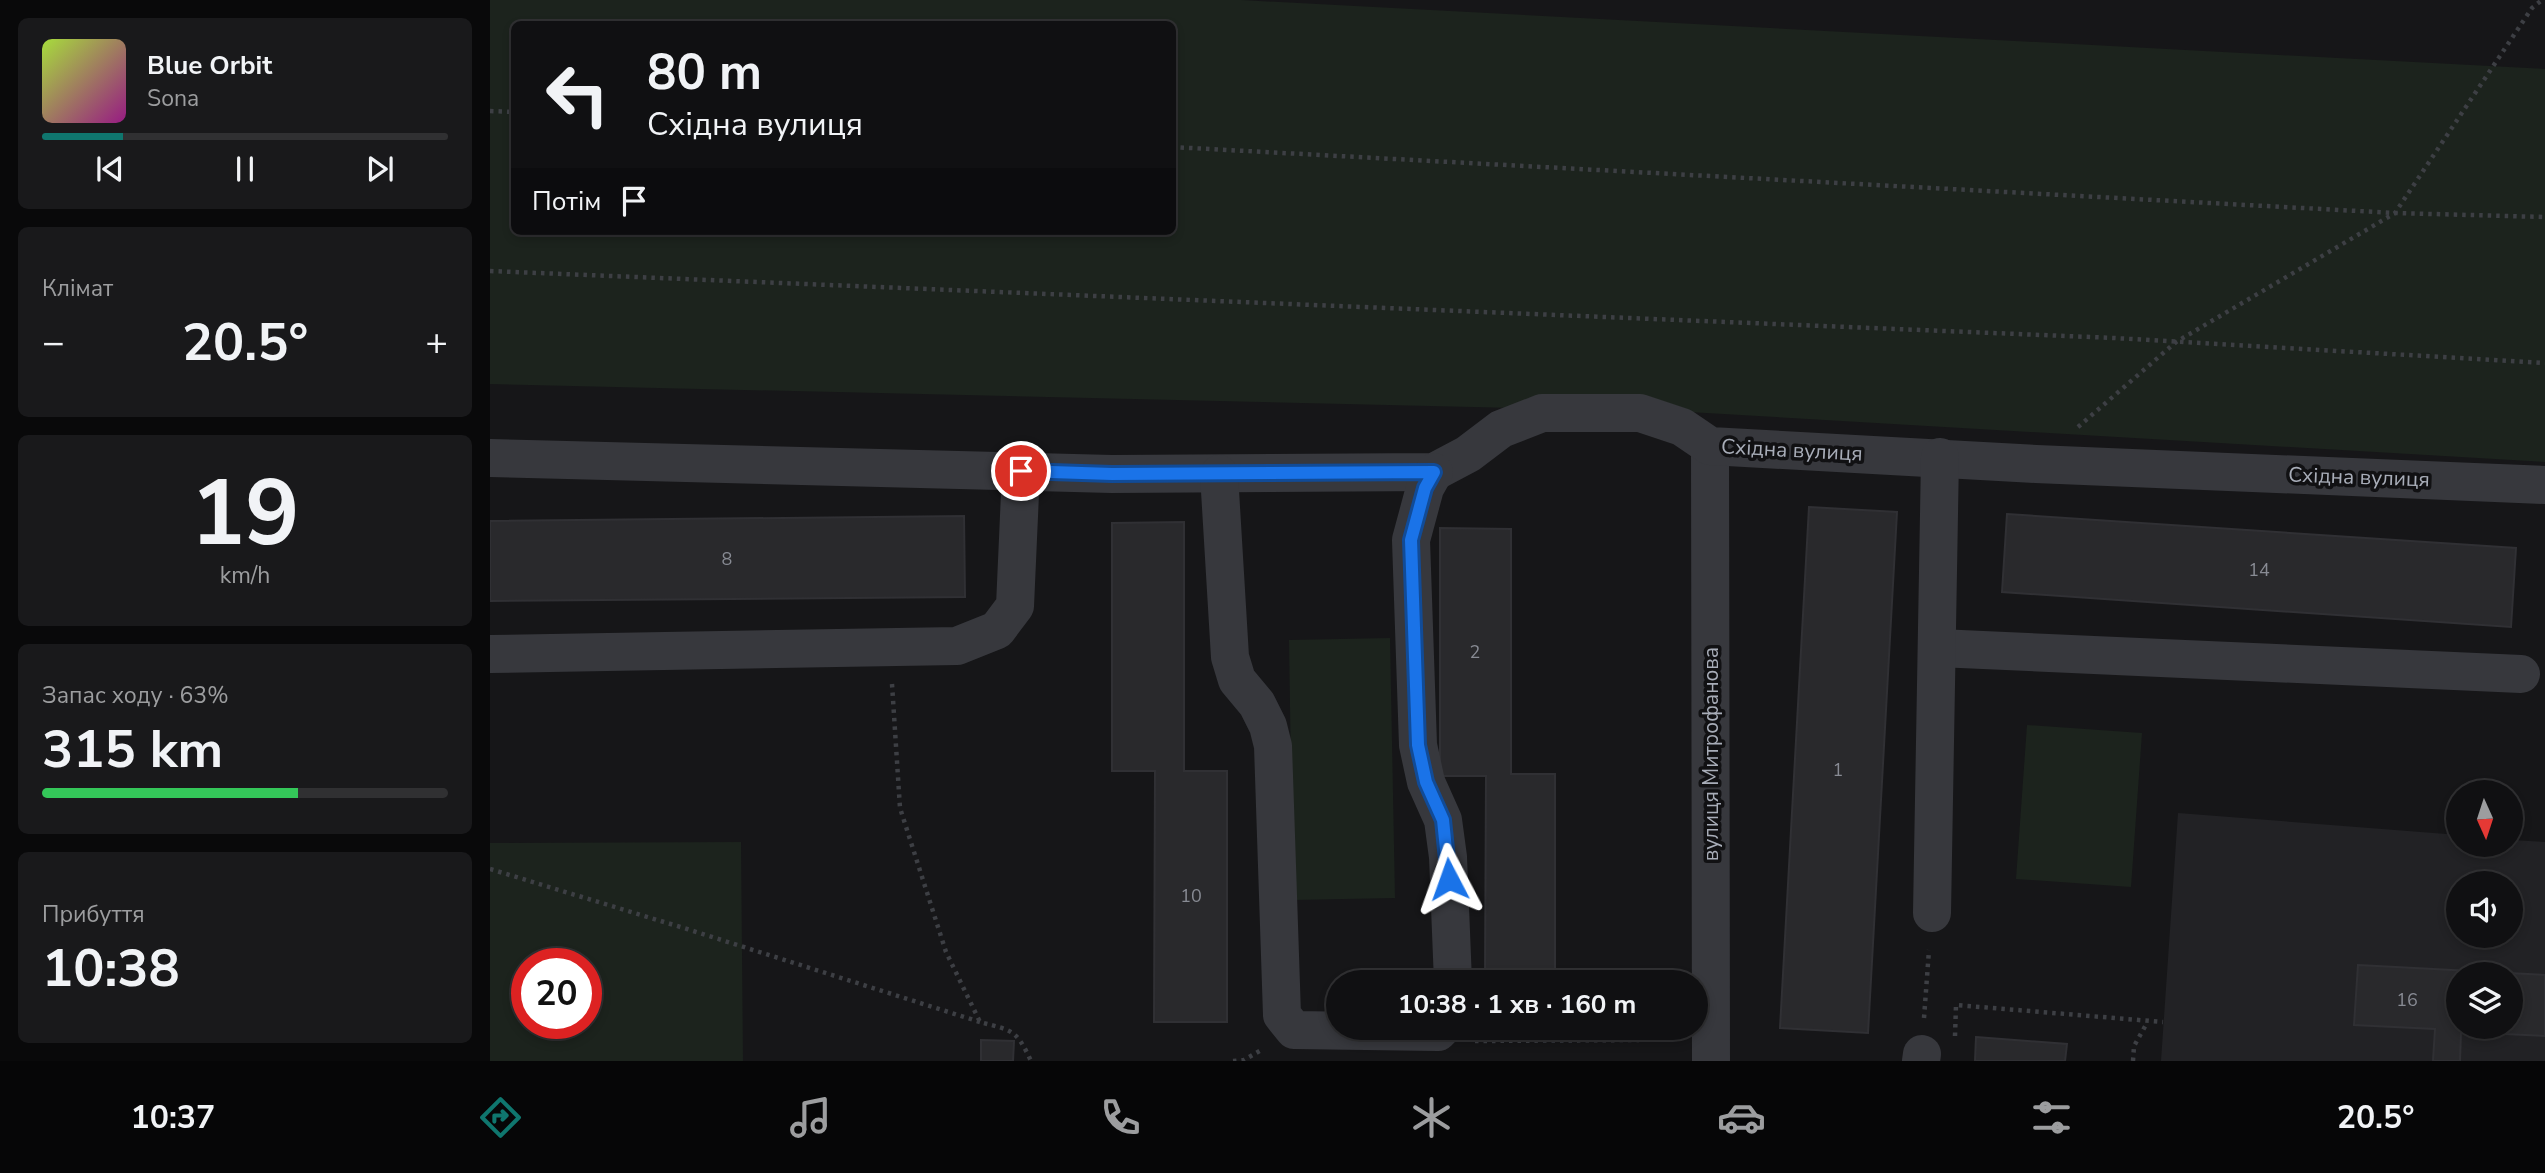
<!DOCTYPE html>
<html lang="uk">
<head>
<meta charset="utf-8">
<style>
  body { margin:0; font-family:"Nunito Sans",sans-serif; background:#19191b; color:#f1f3f6; height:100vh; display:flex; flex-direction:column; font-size:26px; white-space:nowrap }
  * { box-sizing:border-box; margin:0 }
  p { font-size:23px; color:#9c9d9f }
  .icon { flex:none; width:38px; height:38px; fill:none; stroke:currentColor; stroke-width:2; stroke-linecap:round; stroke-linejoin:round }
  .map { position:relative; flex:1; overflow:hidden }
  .panel { display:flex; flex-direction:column; gap:18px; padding:18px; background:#09090a; width:490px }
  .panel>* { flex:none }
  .guide { position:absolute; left:21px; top:21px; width:665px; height:214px; border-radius:10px; box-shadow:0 4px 10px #0003,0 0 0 2px #303032; background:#101012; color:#f1f3f6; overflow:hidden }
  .needle { width:46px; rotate:177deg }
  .controls { position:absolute; left:1956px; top:780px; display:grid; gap:14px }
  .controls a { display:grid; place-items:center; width:77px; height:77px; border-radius:50%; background:#101012; box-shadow:0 4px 10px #0003,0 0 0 2px #303032; font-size:35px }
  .speed { position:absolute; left:21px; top:948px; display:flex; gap:14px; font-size:35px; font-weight:700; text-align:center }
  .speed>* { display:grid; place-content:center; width:91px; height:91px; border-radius:50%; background:#101012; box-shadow:0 4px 10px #0003,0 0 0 2px #303032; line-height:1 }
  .speed .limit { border:10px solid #d22; background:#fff; color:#111 }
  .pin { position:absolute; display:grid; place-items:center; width:60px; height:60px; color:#fff; margin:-30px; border:4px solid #fff; border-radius:50%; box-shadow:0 2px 7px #0007 }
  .me { position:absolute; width:77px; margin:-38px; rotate:356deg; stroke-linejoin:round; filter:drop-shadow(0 0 5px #0008) }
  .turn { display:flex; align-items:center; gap:24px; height:147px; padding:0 21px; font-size:32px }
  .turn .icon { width:91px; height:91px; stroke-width:2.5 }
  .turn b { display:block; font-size:49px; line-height:60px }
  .then { display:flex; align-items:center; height:66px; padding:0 21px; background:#0003; gap:14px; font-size:26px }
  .big { font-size:52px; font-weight:700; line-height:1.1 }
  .panel .widget { flex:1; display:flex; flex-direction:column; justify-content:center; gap:10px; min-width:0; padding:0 24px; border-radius:10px; background:#19191b }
  .panel .dial { align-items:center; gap:0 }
  .dial b { font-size:91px; line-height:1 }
  .song { display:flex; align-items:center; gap:21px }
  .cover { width:84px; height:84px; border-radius:10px; background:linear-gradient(135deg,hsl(80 70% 55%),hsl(310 70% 35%)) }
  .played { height:7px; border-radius:4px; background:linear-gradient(90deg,#0f766e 20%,#303032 20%) }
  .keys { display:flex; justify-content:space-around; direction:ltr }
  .heat { display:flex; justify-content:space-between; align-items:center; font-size:38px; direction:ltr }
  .charge { height:10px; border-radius:5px; background:linear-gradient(90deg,#34c759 63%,#303032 0) }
  .trip { position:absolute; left:836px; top:970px; width:382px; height:70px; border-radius:35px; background:#101012; box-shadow:0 4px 10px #0003,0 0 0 2px #303032; font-weight:700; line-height:70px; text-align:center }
  .dock { display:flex; height:112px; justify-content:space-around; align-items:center; background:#060607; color:#9c9d9f }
  .dock .icon { width:49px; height:49px }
  .dock .current { color:#0f766e }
  .dock b { font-size:32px; color:#f1f3f6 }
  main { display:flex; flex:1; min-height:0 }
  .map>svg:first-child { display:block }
</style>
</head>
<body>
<main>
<section class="panel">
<div class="widget">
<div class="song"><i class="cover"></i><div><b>Blue Orbit</b><p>Sona</p></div></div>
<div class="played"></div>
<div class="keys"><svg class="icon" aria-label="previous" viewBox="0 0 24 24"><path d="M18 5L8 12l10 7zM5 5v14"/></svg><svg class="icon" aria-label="pause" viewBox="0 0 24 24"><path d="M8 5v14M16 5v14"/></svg><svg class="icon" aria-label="next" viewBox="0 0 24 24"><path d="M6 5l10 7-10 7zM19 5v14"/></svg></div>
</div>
<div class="widget"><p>Клімат</p>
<div class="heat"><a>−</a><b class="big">20.5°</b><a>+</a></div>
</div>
<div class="widget dial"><b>19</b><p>km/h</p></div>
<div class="widget"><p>Запас ходу · 63%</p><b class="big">315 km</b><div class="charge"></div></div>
<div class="widget"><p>Прибуття</p><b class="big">10:38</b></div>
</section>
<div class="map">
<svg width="2055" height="1061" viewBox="0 0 2055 1061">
  <rect width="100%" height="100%" fill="#161618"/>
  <path fill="#222225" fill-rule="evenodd" d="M1688 813 1969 835V845H2021V840L2055 842V1061H1671ZM1969 884H2021V936H1969ZM1969 975H2021V1027H1969Z"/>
  <g fill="#1c231d" fill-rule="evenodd">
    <path d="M0 0H751L2055 69V462L1199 412 0 384ZM24 24H682V231H24Z"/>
    <path d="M900 638 905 898 803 900 799 640Z"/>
    <path d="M1537 725 1652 733 1641 887 1526 879Z"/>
    <path d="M251 842 253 1061H0V843ZM37 964H96V1024H37Z"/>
  </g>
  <g fill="#29292c" stroke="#303034" stroke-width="2" fill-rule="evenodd">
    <path d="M1319 507 1407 512 1378 1033 1290 1028Z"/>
    <path d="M1517 514 2026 548 2021 627 1512 592Z"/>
    <path d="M474 516 475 597 0 601V521Z"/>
    <path d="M694 522V771H737V1022H664L665 771H622V523Z"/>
    <path d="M950 528 1021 529V774H1065V982H995L996 776H950Z"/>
    <path d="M1868 965 2055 975V1036L1971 1032 1970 1061H1943L1945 1029 1864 1025ZM1969 975H2021V1027H1969Z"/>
    <path d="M1486 1037 1577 1044 1575 1061H1485Z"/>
    <path d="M491 1040 524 1041 523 1061H491Z"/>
  </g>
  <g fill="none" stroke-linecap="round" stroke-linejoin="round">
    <g stroke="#3d3f44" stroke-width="4.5" stroke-dasharray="3.5 5" stroke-linecap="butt">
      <path d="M0 111 24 112"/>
      <path d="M682 147 1905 213 2055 217"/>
      <path d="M0 271 1624 338 2055 363"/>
      <path d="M1588 427 1686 342 1905 213 2042 8 2052 0"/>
      <path d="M402 684 410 808 456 952 490 1022C523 1031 526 1029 541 1061"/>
      <path d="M0 869 197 929 490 1022"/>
      <path d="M1434 1018 1439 950"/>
      <path d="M1465 1036 1466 1005 1673 1022"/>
      <path d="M985 1041 1149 1040"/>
      <path d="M743 1061 754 1060 773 1049"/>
      <path d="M1643 1061 1644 1046 1657 1023"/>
    </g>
    <g stroke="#37383d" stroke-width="38">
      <path d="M1220 446 1221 1061"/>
      <path d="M0 458 622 474 944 472 978 454 1011 429 1052 413H1150L1192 427 1220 446 1546 464 2055 485"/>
      <path d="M944 472 935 488 921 540 928 745 936 782 953 820 958 857 963 982"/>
      <path d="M729 474 740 657 747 680 767 704 778 726 783 746 792 1015 804 1030 948 1032 953 1027"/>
      <path d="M1448 648 2031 674"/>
      <path d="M0 654 467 646 507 630 525 606 531 471"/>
      <path d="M1442 913 1450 457"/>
      <path d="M1431 1061 1432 1054"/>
    </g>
  </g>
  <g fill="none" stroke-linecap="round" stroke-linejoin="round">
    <defs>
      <path id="route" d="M531 471 622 474 944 472 935 488 921 540 928 745 936 782 953 820 959 879"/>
    </defs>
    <use href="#route" stroke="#114b97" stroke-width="18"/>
    <use href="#route" stroke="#1a73e8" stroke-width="12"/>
  </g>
  <g text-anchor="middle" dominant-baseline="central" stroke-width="7" stroke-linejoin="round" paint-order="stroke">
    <g font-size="18" fill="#888b94">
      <text x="237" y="559">8</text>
      <text x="1769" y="570">14</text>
      <text x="985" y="652">2</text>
      <text x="1348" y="770">1</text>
      <text x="701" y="896">10</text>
      <text x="1917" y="1000">16</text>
    </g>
    <g font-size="21" fill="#a8adb8" stroke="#111113">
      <text transform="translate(1302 450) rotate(3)">Східна вулиця</text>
      <text transform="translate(1869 477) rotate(2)">Східна вулиця</text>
      <text transform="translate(1221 754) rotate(-90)">вулиця Митрофанова</text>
    </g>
  </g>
</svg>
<div class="controls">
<a><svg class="needle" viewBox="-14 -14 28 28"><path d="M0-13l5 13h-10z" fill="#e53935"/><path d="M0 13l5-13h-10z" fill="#9c9d9f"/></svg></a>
<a><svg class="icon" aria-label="sound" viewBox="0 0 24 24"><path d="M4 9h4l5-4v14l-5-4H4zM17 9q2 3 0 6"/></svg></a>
<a><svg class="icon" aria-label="layers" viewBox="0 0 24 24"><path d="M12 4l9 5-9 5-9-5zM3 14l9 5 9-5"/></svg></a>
</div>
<div class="speed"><div class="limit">20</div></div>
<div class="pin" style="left:531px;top:471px;background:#d93025"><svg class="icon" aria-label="arrive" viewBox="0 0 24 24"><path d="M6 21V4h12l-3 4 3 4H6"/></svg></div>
<svg class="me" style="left:959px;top:879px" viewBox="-20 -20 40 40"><path d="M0-17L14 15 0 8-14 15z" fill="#1a73e8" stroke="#fff" stroke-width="4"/></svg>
<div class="trip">10:38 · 1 хв · 160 m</div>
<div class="guide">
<div class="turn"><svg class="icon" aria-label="left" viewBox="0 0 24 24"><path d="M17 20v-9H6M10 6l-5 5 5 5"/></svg><div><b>80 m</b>Східна вулиця</div></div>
<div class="then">Потім<svg class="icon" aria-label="arrive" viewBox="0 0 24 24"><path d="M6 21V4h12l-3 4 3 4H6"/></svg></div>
</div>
</div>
</main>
<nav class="dock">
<b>10:37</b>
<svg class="icon current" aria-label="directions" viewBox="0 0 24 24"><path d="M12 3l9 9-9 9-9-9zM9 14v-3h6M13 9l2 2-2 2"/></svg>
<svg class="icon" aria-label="music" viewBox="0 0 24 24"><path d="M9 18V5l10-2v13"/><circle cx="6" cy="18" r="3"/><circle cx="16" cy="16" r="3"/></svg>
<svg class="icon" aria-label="phone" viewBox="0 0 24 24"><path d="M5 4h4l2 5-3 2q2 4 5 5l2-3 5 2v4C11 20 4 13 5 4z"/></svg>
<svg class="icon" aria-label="climate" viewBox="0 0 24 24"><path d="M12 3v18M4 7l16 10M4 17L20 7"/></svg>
<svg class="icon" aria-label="car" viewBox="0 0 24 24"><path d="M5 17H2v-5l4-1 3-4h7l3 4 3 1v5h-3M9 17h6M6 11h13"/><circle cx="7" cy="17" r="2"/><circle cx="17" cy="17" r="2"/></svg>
<svg class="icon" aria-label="filters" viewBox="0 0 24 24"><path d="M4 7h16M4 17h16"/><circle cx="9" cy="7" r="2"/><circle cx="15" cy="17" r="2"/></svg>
<b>20.5°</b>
</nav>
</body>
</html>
